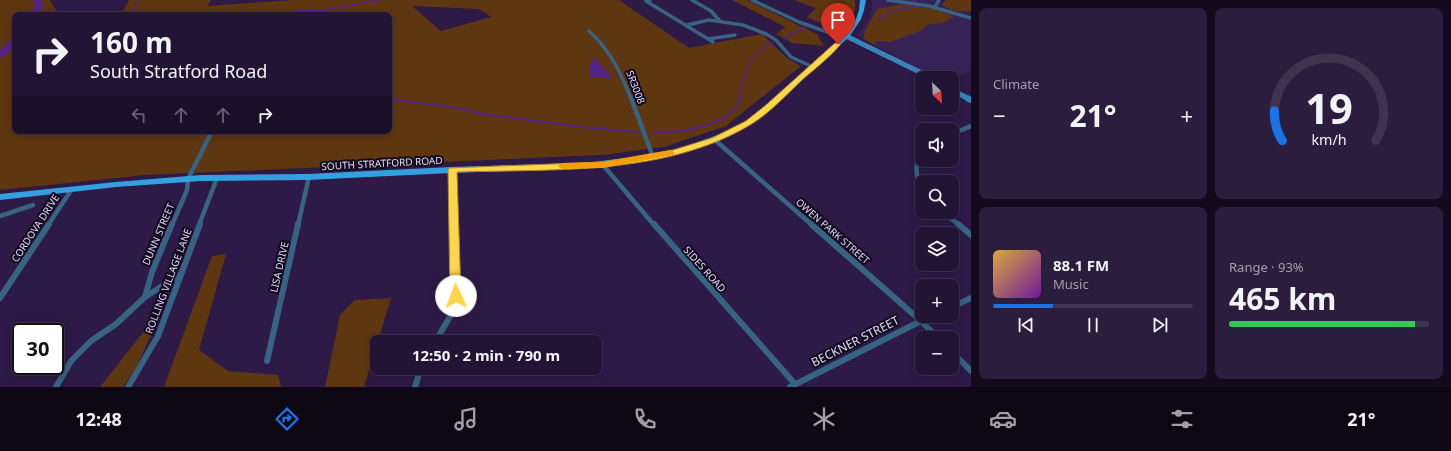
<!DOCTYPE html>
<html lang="en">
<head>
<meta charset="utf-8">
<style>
  body { margin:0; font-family:"Noto Sans",sans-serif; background:#2a1d3d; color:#f1f3f6; height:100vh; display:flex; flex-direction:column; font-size:15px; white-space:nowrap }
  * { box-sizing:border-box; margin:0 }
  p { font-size:13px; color:#a29ead }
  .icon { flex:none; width:22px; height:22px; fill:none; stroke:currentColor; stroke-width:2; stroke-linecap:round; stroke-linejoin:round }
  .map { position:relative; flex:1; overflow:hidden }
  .panel { display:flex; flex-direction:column; gap:8px; padding:8px; background:#130b1d; width:480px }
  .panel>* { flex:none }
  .hud { position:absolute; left:12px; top:12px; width:380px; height:122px; border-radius:8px; box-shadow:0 2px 10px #0003,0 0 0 1px #3f3350; background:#221435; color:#f1f3f6; overflow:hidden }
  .needle { width:26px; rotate:155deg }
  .fabs { position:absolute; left:915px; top:71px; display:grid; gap:8px }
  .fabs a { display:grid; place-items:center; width:44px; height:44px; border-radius:8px; background:#221435; box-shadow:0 2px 10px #0003,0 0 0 1px #3f3350; font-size:20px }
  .speed { position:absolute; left:12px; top:323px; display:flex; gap:8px; font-size:20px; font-weight:700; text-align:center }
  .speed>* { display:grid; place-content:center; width:52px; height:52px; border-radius:50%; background:#221435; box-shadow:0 2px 10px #0003,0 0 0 1px #3f3350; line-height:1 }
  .speed .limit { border:2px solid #111; border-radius:6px; background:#fff; color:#111 }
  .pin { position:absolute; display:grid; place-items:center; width:34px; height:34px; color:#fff; margin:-41px -17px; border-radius:50% 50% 50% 0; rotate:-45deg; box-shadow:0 0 4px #0007 }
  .pin .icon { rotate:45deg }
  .me { position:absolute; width:44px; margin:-22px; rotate:358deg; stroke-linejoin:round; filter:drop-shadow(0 0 3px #0008) }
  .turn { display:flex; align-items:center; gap:14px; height:84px; padding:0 12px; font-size:18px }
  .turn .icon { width:52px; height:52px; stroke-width:2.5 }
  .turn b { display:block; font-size:28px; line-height:34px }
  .lanes { display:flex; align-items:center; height:38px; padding:0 12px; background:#0003; justify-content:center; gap:20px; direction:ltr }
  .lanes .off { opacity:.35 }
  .big { font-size:30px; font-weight:700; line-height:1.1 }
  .panel .tile { flex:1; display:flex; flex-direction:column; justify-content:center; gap:6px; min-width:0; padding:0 14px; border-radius:8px; background:#2a1d3d }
  .panel .dial { align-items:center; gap:0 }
  .dial svg { height:104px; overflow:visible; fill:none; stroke:#3f3350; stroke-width:7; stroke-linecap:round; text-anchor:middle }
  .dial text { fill:#f1f3f6; stroke:none }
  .song { display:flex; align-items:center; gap:12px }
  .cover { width:48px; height:48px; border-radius:6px; background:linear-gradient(135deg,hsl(40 70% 55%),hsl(280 70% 35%)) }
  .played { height:4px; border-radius:2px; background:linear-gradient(90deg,#1a73e8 30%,#3f3350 30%) }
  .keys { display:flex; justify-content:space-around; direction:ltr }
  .heat { display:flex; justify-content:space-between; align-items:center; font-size:22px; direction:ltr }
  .charge { height:6px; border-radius:3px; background:linear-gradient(90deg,#34c759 93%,#3f3350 0) }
  .panel .tiles { flex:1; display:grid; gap:8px; grid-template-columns:repeat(2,1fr) }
  .trip { position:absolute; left:370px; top:335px; width:232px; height:40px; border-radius:8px; background:#221435; box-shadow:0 2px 10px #0003,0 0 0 1px #3f3350; font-weight:700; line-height:40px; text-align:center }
  .menu { display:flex; height:64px; justify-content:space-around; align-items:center; background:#0e0815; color:#a29ead }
  .menu .icon { width:28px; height:28px }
  .menu .on { color:#1a73e8 }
  .menu b { font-size:18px; color:#f1f3f6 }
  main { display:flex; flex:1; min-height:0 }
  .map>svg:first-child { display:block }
</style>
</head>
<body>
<main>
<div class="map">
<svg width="971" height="387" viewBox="0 0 971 387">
  <rect width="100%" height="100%" fill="#2d1a47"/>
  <path fill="#372255" d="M871 0H936L971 8V71L952 79 936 78 860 37 857 34 870 18 872 4Z"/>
  <g fill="#5e3610" fill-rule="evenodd">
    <path d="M0 0H50L59 15H15V131H389V15H77L78 13 123 11 129 0H211L207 6 293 0H619L689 48 762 34 787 58 801 66 726 126 664 147 601 155 145 175 0 190ZM412 6 479 9 491 17 441 31Z"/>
    <path d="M732 0H747L817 34 824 46 792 43 776 34 785 27Z"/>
    <path d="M794 0H855V12L838 29 832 28 807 17 816 8Z"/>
    <path d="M945 0H971V11C960 12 951 11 942 5Z"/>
    <path d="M902 4 933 9 954 16 943 23 927 25 920 31 890 42 875 41V44L880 48 864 39V33L877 9Z"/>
    <path d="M226 254 199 350 228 371 278 375 281 387H164L212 256Z"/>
    <path d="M391 298 364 387H325L340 315 355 300Z"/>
    <path d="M152 321 154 328 137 366 123 387H100Z"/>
  </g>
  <g fill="#522489">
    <path d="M310 9 324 11 326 15H269L297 10Z"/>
    <path d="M592 58 595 59 612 77 610 78 590 77 589 69Z"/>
  </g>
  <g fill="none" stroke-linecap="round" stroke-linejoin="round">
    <g stroke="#522489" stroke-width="1.5">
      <path d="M913 0 916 1"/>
      <path d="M321 11 378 0"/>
      <path d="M131 15 139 0"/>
      <path d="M879 20 885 17 890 11 918 6"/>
      <path d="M821 23 843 21"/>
      <path d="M784 38 806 27"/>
      <path d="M740 99C744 72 748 56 773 42"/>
    </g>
    <g stroke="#522489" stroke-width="2">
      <path d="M389 99 446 106 489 115 590 128 639 132"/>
      <path d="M653 133C677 132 733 127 740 98"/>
    </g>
    <g fill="#522489" fill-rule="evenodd">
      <path d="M33 0H41L43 5 38 15H30L35 5Z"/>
      <path d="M15 38V46L3 57 0 58V50L12 39Z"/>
    </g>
    <g stroke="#366482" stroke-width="3.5">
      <path d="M650 0 646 1 713 42"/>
      <path d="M692 0 711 11 719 20"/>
      <path d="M752 0 799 22 844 38"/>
      <path d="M888 0 929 6 971 18"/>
      <path d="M935 7 939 0"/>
      <path d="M687 25 709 20 743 25 766 34 776 40 791 57 813 67"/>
      <path d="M589 31C610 50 621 73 631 99"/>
      <path d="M708 39 735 35"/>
    </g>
    <g stroke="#366482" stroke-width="4.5">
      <path d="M631 98 653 157"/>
      <path d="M952 134 971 126"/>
      <path d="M715 140 812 225"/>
      <path d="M922 152C914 164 915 176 922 189"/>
      <path d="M603 165 654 225"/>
      <path d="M452 170 454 225"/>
      <path d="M943 212 959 225"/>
      <path d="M0 216 33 205"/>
      <path d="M48 225 72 189"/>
      <path d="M172 225 187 190 188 179 212 131"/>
      <path d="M199 225 217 178"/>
      <path d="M298 225 309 177"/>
    </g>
    <g stroke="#366482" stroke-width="6">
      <path d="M654 224 795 384"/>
      <path d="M811 224 921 321 938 338"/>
      <path d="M958 224 971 235"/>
      <path d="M145 297 152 272 172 224"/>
      <path d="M0 298 49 224"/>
      <path d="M952 307 971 298"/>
      <path d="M435 342 451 315 456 296 454 224"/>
      <path d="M952 352 971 371"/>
      <path d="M267 361 298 224"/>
      <path d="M56 387 71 361 91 341 116 324 145 297 181 274"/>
      <path d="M128 387 158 336 200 224"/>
      <path d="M415 387 421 368"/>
      <path d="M790 387 931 316"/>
    </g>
    <g stroke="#3886b7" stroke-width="5">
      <path d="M846 36 932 78"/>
      <path d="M952 90 969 99"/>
    </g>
    <path stroke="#3886b7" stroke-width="6" d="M967 98 971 100"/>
    <path fill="#35a0df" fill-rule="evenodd" d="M860 0H866L864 10 861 19 850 36 772 108 746 127 731 135 717 142 682 153 650 160 584 168 451 173 307 180 201 181 116 187 0 200V194L116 182 201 175 307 174 451 167 584 163 650 155 681 148 726 132 741 124 767 105 846 34 856 19 859 10Z"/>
  </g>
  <path fill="#ffd54a" stroke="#a68a30" d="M835 43 841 44C830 57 816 68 803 79 786 95 770 113 750 125 664 176 553 169 457 172L461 296 460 299 456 300 452 299 450 296 448 170 449 168 603 162 673 150 712 138 746 121 766 105Z"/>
  <path fill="#f59e0b" d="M671 150 675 153 673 155 603 168 562 169 558 166 562 163 603 162Z"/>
  <g text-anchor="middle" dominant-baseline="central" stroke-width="4" stroke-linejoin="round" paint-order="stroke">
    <g font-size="10" fill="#e4dbf8" stroke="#120a1e">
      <text transform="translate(636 87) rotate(69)">SR3008</text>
      <text transform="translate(382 163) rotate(-3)">SOUTH STRATFORD ROAD</text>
      <text transform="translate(35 228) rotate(-57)">CORDOVA DRIVE</text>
      <text transform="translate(833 231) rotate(41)">OWEN PARK STREET</text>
      <text transform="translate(158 234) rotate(-67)">DUNN STREET</text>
      <text transform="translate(279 267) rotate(-77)">LISA DRIVE</text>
      <text transform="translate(705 269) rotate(48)">SIDES ROAD</text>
      <text transform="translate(168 281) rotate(-69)">ROLLING VILLAGE LANE</text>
    </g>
    <g font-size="12" fill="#e4dbf8" stroke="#120a1e">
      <text transform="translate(855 341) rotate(-27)">BECKNER STREET</text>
    </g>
  </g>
</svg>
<div class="fabs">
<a><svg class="needle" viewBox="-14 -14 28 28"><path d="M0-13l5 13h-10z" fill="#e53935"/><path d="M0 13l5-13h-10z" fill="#a29ead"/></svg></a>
<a><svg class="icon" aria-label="sound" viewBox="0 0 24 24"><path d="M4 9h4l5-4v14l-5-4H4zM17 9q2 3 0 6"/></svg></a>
<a><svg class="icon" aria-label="search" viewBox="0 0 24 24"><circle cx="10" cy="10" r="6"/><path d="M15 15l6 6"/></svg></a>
<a><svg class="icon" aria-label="layers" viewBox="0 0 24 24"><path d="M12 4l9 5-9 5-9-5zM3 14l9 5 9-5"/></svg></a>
<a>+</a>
<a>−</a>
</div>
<div class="speed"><div class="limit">30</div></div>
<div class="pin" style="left:838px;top:44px;background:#d93025"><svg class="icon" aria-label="arrive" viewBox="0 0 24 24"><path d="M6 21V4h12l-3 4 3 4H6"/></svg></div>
<svg class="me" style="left:456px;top:296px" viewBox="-20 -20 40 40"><circle r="19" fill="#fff"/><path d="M0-13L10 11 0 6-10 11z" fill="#ffd54a"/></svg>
<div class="trip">12:50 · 2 min · 790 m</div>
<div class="hud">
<div class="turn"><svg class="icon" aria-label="right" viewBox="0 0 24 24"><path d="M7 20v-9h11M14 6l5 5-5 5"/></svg><div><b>160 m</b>South Stratford Road</div></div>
<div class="lanes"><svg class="icon off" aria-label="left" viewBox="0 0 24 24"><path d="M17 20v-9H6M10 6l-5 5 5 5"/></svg><svg class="icon off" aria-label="ahead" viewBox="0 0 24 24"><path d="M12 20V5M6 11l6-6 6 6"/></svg><svg class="icon off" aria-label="ahead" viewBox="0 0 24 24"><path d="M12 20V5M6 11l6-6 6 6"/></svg><svg class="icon" aria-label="right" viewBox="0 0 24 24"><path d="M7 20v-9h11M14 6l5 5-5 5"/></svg></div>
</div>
</div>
<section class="panel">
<div class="tiles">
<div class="tile"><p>Climate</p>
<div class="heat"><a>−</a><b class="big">21°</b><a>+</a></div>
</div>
<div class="tile dial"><svg viewBox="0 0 100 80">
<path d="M14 69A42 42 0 1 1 86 69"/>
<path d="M14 69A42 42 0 0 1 8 46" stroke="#1a73e8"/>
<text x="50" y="56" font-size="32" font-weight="700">19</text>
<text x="50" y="72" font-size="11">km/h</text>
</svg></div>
<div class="tile">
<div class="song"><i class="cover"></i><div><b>88.1 FM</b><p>Music</p></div></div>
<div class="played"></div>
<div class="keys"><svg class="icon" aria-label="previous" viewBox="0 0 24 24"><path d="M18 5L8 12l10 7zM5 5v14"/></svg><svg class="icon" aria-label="pause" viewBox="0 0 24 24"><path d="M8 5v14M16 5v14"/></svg><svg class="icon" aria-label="next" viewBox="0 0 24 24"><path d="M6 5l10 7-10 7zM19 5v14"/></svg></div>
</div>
<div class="tile"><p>Range · 93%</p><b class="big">465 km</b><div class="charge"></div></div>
</div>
</section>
</main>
<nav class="menu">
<b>12:48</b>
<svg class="icon on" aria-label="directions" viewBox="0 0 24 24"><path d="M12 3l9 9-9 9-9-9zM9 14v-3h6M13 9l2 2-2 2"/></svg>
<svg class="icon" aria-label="music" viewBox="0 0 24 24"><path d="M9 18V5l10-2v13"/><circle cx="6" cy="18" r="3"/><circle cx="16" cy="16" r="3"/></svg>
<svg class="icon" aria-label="phone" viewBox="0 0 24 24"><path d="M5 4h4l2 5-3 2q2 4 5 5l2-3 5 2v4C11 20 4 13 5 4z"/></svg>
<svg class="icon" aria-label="climate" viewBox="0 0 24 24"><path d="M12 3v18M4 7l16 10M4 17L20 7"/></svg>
<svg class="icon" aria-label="car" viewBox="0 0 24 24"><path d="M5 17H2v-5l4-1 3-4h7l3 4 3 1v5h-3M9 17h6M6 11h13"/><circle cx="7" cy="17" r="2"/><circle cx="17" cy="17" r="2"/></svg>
<svg class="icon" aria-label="filters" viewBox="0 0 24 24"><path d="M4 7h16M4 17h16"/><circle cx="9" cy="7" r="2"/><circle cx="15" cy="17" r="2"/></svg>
<b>21°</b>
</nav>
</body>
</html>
